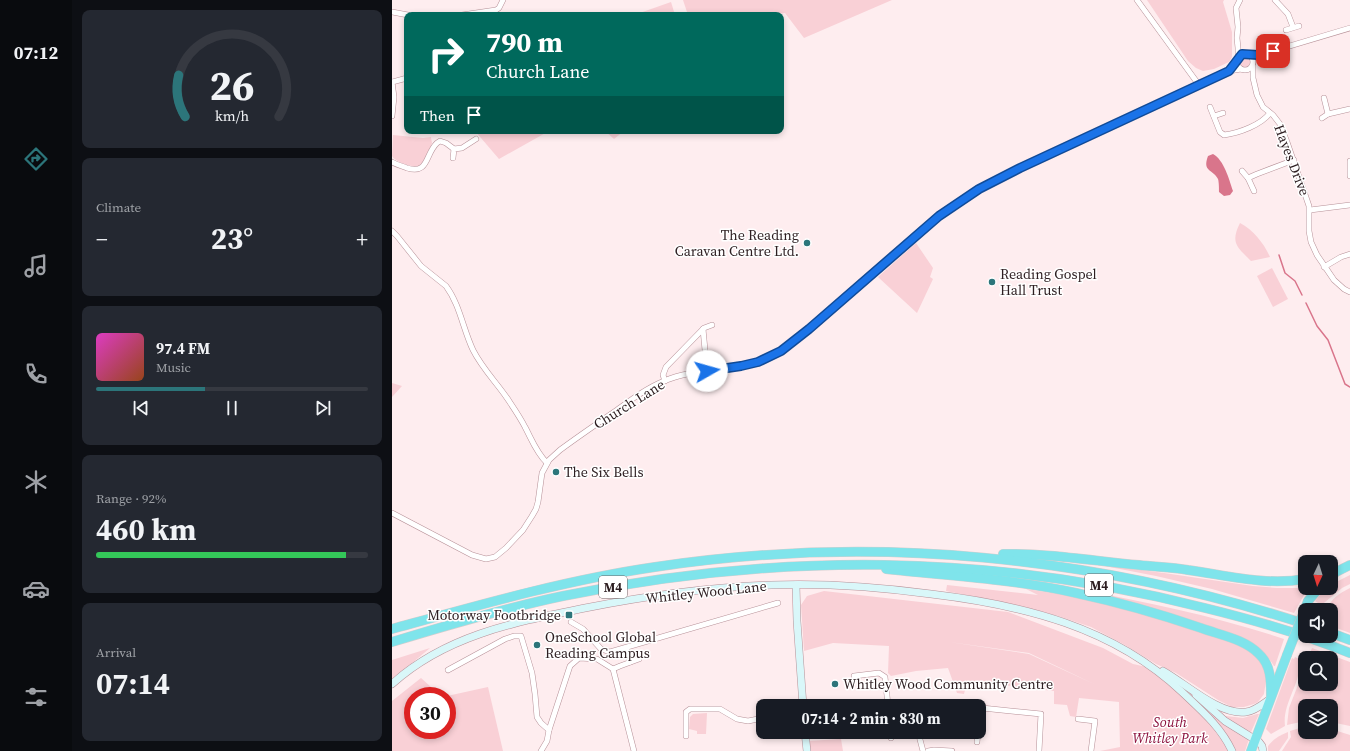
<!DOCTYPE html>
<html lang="en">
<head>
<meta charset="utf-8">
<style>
  body { margin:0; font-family:"Source Serif 4",serif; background:#242831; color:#f1f3f6; height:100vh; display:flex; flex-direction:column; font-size:15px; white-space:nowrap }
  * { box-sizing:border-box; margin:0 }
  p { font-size:13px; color:#9ea1a6 }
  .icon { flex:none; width:22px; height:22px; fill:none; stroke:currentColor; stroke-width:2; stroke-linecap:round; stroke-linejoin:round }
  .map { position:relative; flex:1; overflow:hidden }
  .side { display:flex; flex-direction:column; gap:10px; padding:10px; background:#0d0f14; width:320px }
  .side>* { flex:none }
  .guide { position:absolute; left:12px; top:12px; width:380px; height:122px; border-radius:8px; box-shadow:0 2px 6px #0003; background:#00695c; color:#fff; overflow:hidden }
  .needle { width:26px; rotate:184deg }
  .fabs { position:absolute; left:906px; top:555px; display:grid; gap:8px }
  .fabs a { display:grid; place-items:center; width:40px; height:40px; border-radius:8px; background:#171b24; box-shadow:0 2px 6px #0003; font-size:20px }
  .speed { position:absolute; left:12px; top:687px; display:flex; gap:8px; font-size:20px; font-weight:700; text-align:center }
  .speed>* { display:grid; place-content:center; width:52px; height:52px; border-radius:50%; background:#171b24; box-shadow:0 2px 6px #0003; line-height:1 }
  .speed .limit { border:6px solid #d22; background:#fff; color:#111 }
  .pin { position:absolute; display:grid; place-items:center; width:34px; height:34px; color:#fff; margin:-17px; border-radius:8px; box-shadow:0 2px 6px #0006 }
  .me { position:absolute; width:44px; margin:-22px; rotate:83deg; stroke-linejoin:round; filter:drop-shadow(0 0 3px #0008) }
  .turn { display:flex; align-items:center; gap:14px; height:84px; padding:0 16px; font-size:18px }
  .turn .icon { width:52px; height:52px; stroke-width:2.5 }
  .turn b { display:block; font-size:28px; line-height:34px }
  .then { display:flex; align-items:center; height:38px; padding:0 16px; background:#0003; gap:8px; font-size:15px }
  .big { font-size:30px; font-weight:700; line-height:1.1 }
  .side .widget { flex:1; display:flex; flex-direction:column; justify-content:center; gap:6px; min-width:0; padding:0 14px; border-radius:8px; background:#242831 }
  .side .dial { align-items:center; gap:0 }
  .dial svg { height:104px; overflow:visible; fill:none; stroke:#363941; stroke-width:7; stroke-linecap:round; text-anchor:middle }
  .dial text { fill:#f1f3f6; stroke:none }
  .song { display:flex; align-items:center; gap:12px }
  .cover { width:48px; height:48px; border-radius:6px; background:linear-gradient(135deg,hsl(310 70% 55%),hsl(20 70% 35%)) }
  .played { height:4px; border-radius:2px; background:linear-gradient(90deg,#2c757a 40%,#363941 40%) }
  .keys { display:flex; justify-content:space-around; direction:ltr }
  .heat { display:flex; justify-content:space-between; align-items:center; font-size:22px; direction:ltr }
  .charge { height:6px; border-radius:3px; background:linear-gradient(90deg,#34c759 92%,#363941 0) }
  .trip { position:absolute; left:364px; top:699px; width:230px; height:40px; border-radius:8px; background:#171b24; box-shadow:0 2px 6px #0003; font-weight:700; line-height:40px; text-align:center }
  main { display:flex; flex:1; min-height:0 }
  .tab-bar { display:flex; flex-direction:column; width:72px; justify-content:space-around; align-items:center; background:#090b0e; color:#9ea1a6 }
  .tab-bar .icon { width:28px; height:28px }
  .tab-bar .selected { color:#2c757a }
  .tab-bar b { font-size:18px; color:#f1f3f6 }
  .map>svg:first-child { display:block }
</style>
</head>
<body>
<main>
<nav class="tab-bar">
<b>07:12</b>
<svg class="icon selected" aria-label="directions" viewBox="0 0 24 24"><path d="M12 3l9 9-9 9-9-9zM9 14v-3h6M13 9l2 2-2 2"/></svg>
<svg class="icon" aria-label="music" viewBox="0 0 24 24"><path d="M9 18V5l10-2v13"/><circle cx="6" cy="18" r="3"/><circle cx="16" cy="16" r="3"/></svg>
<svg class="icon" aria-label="phone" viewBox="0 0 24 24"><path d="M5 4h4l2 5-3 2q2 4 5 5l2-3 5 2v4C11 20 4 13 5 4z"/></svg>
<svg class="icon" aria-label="climate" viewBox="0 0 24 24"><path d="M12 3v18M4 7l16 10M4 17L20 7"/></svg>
<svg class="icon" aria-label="car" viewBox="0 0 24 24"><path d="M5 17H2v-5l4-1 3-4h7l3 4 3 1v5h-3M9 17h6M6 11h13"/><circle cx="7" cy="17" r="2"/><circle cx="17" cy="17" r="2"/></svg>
<svg class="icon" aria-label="filters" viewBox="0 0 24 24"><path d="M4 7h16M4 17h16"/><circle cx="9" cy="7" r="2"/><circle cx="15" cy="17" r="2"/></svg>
</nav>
<section class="side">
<div class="widget dial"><svg viewBox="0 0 100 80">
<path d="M14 69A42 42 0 1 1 86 69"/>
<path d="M14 69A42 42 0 0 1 9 37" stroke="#2c757a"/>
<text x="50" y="56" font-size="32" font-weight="700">26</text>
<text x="50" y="72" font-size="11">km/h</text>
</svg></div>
<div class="widget"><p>Climate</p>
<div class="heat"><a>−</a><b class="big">23°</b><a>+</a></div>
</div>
<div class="widget">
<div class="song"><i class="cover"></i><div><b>97.4 FM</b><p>Music</p></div></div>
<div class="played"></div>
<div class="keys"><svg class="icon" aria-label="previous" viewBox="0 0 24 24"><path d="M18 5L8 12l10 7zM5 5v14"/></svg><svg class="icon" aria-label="pause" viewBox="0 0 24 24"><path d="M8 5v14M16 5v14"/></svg><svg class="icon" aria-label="next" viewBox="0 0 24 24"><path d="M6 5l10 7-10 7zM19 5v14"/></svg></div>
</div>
<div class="widget"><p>Range · 92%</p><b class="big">460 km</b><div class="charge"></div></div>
<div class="widget"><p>Arrival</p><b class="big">07:14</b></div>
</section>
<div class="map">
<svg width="958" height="751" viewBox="0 0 958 751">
  <rect width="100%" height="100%" fill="#feedef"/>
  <g fill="#f9d0d6" fill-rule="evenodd">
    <path d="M291 0H500L412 38 393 13 377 15H296Z"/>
    <path d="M755 0H832L831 2 840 32V57L837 62 822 69 811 71 804 68 796 61Z"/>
    <path d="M279 2 283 15H242Z"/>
    <circle cx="853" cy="62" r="5"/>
    <path d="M83 131H157L107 159Z"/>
    <path d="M213 131H232L222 139Z"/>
    <path d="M1 135 31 138 39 137C39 139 40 142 40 143 39 147 31 164 27 166 21 168 3 162 0 156Z"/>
    <path d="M848 223C861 230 872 243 878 257L859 261C845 247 838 243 848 223Z"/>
    <path d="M524 243 541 268 538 277 541 279 525 313 486 277Z"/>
    <path d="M880 268 896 299 881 307 865 276Z"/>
    <path d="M0 383 10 386 0 397Z"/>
    <path d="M702 564 772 573 861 586 885 588H916L902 613 820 589 764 576Z"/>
    <path d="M958 575V584L950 588 927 607H924L926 603 923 601 933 589 939 588 940 584Z"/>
    <path d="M555 585 646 595 634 589 686 597 746 612 842 642 864 655 872 667 874 681 872 694 866 702 862 704 852 707H840L826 700 784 673 764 664 733 645 699 627 666 616 623 605 554 591Z"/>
    <path d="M958 588V633L939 626V610H935C938 599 948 593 958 588Z"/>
    <path d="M691 590C759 603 826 617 892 639L883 666H882C872 650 865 646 848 638Z"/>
    <path d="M432 591 616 612 711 648 741 664 755 667 772 679 818 723 838 751H708L728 747 727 702 687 698 684 717 678 716 675 705 662 704V691L575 681 572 694 565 693 556 668 524 671 499 676 496 673 497 646 441 643 412 651 409 605 415 596ZM557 642 637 653 702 684 637 654Z"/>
    <path d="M38 648 0 680V660Z"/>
    <path d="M920 648 958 662V726L939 722V706H913V721L895 725 897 708 913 667V684H939V658H916Z"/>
    <path d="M903 657 907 659C911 682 890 702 893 726L879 734 874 729 900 658 902 659Z"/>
    <path d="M29 678 49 696H21V730H55V696L96 687 111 751H0V701Z"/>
    <path d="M810 707 857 739 853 751H843L834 733Z"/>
    <path d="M315 713 314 734H305V731L297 729 298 717 301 714Z"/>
    <path d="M865 714H867L859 732 848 727 834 717V716L851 718Z"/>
    <path d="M911 727H913V732H939V729L958 735V751H890L899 737 898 731Z"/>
    <path d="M896 732V738L887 751H876V746C881 739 888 735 896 732Z"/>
    <path d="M449 739 451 751H417L416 741Z"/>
  </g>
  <path fill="#d9758b" d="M821 154C832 160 837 179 841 191L838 195 832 196 827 192C827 189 827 182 826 179 821 169 810 172 816 156Z"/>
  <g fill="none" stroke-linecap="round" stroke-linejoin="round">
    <g stroke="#d9758b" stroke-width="1.5">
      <path d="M887 255 893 273 903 281 910 295"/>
      <path d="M914 303 925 326 936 340 953 384 958 387"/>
    </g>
    <defs>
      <g id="street">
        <path d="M745 0 807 85"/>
        <path d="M883 0 896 14 901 27"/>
        <path d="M0 12 16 15"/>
        <path d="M70 15 104 10 107 8 111 0"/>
        <path d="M894 30 907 26"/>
        <circle cx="853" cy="62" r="8"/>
        <path d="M856 54H871L958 28"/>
        <path d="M846 58V48L845 38 846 27 844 8 848 0"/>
        <path d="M861 66V78L865 95 871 107 881 115 888 124 895 142 917 206V231L919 242 925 255 942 280 952 289 958 292"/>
        <path d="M0 82 15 78"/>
        <path d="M818 107 828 132 832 135C847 133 869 125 878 113"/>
        <path d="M936 114 958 109"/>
        <path d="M0 116 2 97 0 82"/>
        <path d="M822 116 831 113"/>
        <path d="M930 118 936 114 932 98"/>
        <path d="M61 158 62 149 70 148 84 139"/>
        <path d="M958 161V176"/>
        <path d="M0 162C5 165 10 166 15 168 37 175 33 154 45 143L48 141 54 143 62 149"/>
        <path d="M850 171 856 178 862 191"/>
        <path d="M856 178 865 174 902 160"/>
        <path d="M918 210 958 205"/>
        <path d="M0 231 5 236 29 266 54 286C68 305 71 329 81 350 90 368 104 382 115 398 121 407 128 417 133 427 140 440 144 452 155 463"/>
        <path d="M932 267 949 257 958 254"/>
        <path d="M311 329 315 371"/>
        <path d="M273 381 271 375 274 367 312 328 320 325"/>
        <path d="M0 513 80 555 94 559 103 557 114 548 131 530 140 516 144 509 146 502 150 473 157 460 168 450C187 436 206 423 225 410 240 399 255 388 272 381 302 368 336 372 367 362 386 355 402 342 417 329L547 216 587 189 628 167 837 71 849 69"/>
        <path d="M179 622 191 629 209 649 218 652 386 603"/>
        <path d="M234 648 238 662"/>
        <path d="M221 669 242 751"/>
        <path d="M221 669 228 666 247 659"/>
        <path d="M56 670 113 639 122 636H129L140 673 143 694 145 717 149 723 157 730"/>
        <path d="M462 676 487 673 493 677 496 705"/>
        <path d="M496 706V705L523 703V706"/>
        <path d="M587 714 590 708 649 714 647 751"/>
        <path d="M686 719 703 721 699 751"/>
        <path d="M498 732 499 738"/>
        <path d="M526 732 531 751"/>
        <path d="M436 734 445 732"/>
        <path d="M294 736V712L298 709H328L345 719 356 721 371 718"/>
        <path d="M585 742 586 732"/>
        <path d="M149 751 155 741 157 730 178 666 187 658 205 659 221 669"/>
        <path d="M536 751 542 750 560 751"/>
      </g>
      <g id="secondary">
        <path d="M404 585 405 621 411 706"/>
        <path d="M771 671C793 683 828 716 854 712 863 711 871 704 878 699"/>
        <path d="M0 684C54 635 124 622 193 608 254 596 317 587 379 585 432 583 487 587 539 594 631 605 721 627 790 692 809 710 829 727 840 751"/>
        <path d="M804 695 833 721 867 742 870 746 871 751"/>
        <path d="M413 732 415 751"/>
      </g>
      <g id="highway">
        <path d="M611 554C656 553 702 561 747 565 763 567 779 567 796 570 834 575 873 586 913 579"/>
        <path d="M494 569C557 576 621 579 684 593 726 602 768 614 809 628 828 635 853 639 867 654 879 665 879 681 879 696"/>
        <path d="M939 577 944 572 958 565"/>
        <path d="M916 601 927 588"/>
        <path d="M0 629C87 605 174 580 263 567 481 534 704 556 913 624"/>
        <path d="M939 633 958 640"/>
        <path d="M0 642C56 625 113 608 171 596 388 552 598 553 813 608 862 620 911 634 958 653"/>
        <path d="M859 751 895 655"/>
      </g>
    </defs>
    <use href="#street" stroke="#b79198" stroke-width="6"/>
    <use href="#secondary" stroke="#b79198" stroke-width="8"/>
    <use href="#highway" stroke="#d1cece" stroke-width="10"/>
    <use href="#street" stroke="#fff" stroke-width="5"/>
    <use href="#secondary" stroke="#d9f7f9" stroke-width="7"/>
    <use href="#highway" stroke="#7fe4eb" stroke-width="9"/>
    <defs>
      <path id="highway-bridge" d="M895 655 916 601"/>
    </defs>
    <use href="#highway-bridge" stroke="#d1cece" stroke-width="10" stroke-linecap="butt"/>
    <use href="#highway-bridge" stroke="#7fe4eb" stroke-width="9"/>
  </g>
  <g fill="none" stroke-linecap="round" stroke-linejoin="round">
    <defs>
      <path id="route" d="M315 371 349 366 366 362 389 351 417 329 547 216 587 189 628 168 837 71 850 54 866 55 881 51"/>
    </defs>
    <use href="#route" stroke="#114b97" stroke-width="10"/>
    <use href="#route" stroke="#1a73e8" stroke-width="7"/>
  </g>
  <g fill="#2c757a" stroke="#fff" stroke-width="1.5">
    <circle cx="415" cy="243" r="4"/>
    <circle cx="600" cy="282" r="4"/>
    <circle cx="164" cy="472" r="4"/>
    <rect x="173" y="611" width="8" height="8" rx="2"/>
    <circle cx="145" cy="645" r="4"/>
    <circle cx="443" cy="684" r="4"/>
  </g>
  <g text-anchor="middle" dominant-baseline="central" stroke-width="3" stroke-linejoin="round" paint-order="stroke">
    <g fill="#fff" stroke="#6c6264" stroke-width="1">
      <rect x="693" y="574" width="28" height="22" rx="3"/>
      <rect x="207" y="576" width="28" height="22" rx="3"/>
    </g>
    <g font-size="13" font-weight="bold" fill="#2d1e21">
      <text x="707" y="585">M4</text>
      <text x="221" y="587">M4</text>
    </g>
    <g font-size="14" fill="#2d1e21" stroke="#fff">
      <text transform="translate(900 160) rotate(69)">Hayes Drive</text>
      <text transform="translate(237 404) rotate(-32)">Church Lane</text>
      <text transform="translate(314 592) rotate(-6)">Whitley Wood Lane</text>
    </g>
    <g font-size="14" fill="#2d1e21" stroke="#fff" text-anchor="start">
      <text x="407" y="235" text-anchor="end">The Reading<tspan x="407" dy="16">Caravan Centre Ltd.</tspan></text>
      <text x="608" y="274">Reading Gospel<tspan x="608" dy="16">Hall Trust</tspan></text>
      <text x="172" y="472">The Six Bells</text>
      <text x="169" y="615" text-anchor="end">Motorway Footbridge</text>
      <text x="153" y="637">OneSchool Global<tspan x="153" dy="16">Reading Campus</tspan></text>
      <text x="451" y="684">Whitley Wood Community Centre</text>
    </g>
    <g font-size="14" font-style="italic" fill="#8b103d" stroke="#fff">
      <text x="778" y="722">South<tspan x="778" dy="16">Whitley Park</tspan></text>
    </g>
  </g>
</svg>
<div class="fabs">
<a><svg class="needle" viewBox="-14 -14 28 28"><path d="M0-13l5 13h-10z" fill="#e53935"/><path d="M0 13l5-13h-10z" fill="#9ea1a6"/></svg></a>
<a><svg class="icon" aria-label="sound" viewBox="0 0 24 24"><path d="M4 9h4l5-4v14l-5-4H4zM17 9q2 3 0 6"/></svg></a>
<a><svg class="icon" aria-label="search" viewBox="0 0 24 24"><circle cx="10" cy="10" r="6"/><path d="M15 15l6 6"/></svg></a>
<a><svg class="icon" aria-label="layers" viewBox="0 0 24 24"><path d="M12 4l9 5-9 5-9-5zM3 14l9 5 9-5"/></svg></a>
</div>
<div class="speed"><div class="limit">30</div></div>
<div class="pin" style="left:881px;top:51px;background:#d93025"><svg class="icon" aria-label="arrive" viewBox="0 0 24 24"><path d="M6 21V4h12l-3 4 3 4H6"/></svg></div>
<svg class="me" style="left:315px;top:371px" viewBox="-20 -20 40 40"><circle r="19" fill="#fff"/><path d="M0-13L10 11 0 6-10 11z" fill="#1a73e8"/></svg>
<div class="trip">07:14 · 2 min · 830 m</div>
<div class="guide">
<div class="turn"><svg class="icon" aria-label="right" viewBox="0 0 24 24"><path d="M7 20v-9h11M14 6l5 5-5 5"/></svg><div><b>790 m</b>Church Lane</div></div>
<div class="then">Then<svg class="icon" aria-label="arrive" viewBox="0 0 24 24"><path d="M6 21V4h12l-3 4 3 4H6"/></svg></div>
</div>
</div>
</main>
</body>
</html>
